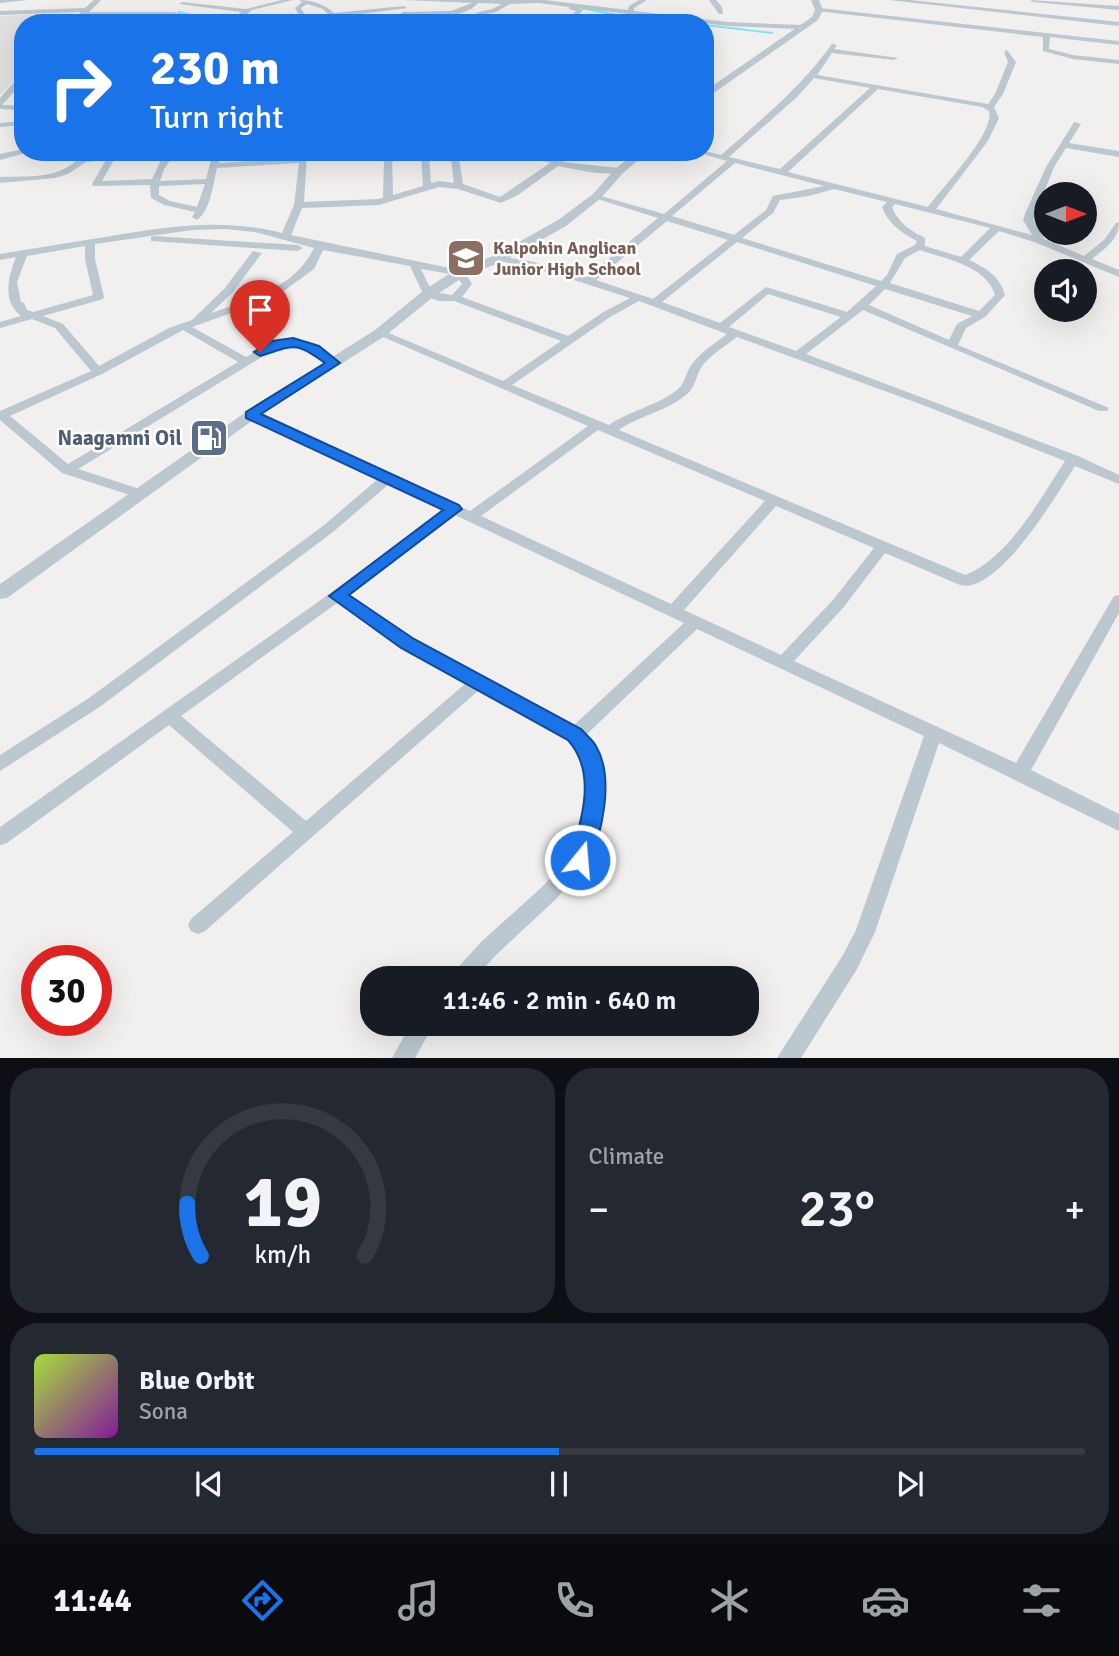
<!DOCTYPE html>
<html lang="en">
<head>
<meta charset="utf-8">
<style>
  body { margin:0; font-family:Signika,sans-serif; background:#242831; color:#f1f3f6; height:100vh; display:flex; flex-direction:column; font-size:26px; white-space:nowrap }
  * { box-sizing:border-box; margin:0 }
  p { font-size:23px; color:#9ea1a6 }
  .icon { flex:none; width:38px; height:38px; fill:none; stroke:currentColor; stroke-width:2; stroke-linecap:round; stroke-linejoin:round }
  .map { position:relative; height:1058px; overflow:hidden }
  .details { display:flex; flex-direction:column; gap:10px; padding:10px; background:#0d0f14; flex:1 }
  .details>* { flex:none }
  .guide { position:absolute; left:14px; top:14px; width:700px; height:147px; border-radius:28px; box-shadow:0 7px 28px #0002; background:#1a73e8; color:#fff; overflow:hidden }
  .needle { width:46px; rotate:90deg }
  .buttons { position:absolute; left:1034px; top:182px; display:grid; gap:14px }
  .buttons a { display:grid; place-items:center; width:63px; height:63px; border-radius:50%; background:#171b24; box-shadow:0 7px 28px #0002; font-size:35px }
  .speed { position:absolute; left:21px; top:945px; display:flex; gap:14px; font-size:35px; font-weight:700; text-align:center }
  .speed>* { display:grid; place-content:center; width:91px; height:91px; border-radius:50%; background:#171b24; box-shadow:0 7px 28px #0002; line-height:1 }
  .speed .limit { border:10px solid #d22; background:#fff; color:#111 }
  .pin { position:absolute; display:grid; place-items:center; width:60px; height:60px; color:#fff; margin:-72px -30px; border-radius:50% 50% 50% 0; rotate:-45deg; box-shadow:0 0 7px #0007 }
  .pin .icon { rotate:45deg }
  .me { position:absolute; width:77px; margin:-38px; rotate:17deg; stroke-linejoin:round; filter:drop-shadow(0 0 5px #0008) }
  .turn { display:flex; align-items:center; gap:24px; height:147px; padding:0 21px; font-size:32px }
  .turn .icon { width:91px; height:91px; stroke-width:2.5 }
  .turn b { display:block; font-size:49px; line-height:60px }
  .big { font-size:52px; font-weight:600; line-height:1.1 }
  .details .tile { flex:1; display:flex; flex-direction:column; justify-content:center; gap:10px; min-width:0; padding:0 24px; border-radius:28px; background:#242831 }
  .details .dial { align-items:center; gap:0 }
  .dial svg { height:182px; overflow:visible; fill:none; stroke:#363941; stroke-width:7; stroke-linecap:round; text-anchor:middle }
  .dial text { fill:#f1f3f6; stroke:none }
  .song { display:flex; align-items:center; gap:21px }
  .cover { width:84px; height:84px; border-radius:10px; background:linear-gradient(135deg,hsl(80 70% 55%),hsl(290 70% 35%)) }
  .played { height:7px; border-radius:4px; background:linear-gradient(90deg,#1a73e8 50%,#363941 50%) }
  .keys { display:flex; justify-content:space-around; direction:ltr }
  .heat { display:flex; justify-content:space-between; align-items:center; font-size:38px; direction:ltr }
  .details .tiles { flex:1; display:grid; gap:10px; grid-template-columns:1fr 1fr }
  .tile:last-child { grid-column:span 2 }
  .trip { position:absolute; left:360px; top:966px; width:399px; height:70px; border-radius:28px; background:#171b24; box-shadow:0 7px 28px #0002; font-weight:600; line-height:70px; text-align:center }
  .tabs { display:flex; height:112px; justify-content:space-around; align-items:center; background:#090b0e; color:#9ea1a6 }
  .tabs .icon { width:49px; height:49px }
  .tabs .selected { color:#1a73e8 }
  .tabs b { font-size:32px; color:#f1f3f6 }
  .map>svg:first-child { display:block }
</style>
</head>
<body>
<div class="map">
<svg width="1119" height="1058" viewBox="0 0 1119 1058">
  <rect width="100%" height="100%" fill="#f2efef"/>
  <path fill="#e3e0e1" d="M74 13 65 23H23V70L0 95V16Z"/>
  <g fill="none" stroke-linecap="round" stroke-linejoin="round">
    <g stroke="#82e3f4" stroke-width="2">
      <path d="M581 8 643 20 683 23"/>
      <path d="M179 12 225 23"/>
      <path d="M705 25 772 33"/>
    </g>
    <g fill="#bbc8cf" fill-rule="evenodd">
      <path d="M0 0H28L0 3Z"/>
      <path d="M94 0H101L89 12H174L221 23H207L174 16H84L77 23H70L81 12 0 15V11L85 8Z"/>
      <path d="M282 0H293L252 10 236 23H228L241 12 179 4 182 2 246 9Z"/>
      <path d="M299 0C312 0 324 4 334 13L404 6 407 8 338 17 343 22 337 23 323 9 307 4 301 8 309 23H303L295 8 302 2Z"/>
      <path d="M405 0H544L628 10 629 6 639 0H647L634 8V11L728 22 800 25 803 27 800 29 728 26 634 15 631 19 628 14 579 8 583 10 572 23H565L576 11 569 9V7L539 3 510 4 496 12 478 16 476 13 492 9 502 4 478 3C462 21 422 17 400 15L402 12 451 11 472 3Z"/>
      <path d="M709 0H716L722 7 723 14H719Z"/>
      <path d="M889 0H910L1119 22V26Z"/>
      <path d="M1030 0 1119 6V10L1033 2Z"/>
      <path d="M819 8 1119 41V45L1050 37 1049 49 1073 55 1119 60V64L1073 59 1043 51V37L817 11Z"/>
      <path d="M832 44 837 45 834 49 898 58 894 60 832 53 817 75 988 104 995 94 1008 62 1004 52 1007 50 1016 62 1003 94 994 107 999 118 988 141 936 209 1032 235 1023 220 1025 214 1046 167 1074 122 1081 124 1069 143 1119 151V157L1066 148 1054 167 1033 220 1044 239 1084 256 1105 239 1116 223 1119 222C1119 240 1105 248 1092 259L1119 270V277L1037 243 999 231 969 260C986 268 1000 276 1005 295L985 317 966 328 958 345 1109 408 1107 411H1099L863 310 806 354 1078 456 1119 475V484L1075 466C1057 494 998 595 960 585L885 553 843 608 794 661 1016 763 1114 596 1119 595V613L1031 770 1119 814V831L939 743 875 932 857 969 801 1058H777L843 955 856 930 924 736 697 629 586 735 597 750 602 770 603 814 589 860 556 899 495 956 475 978H452L455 971 481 942 542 887 572 856 585 814 584 770 580 753 569 740 479 690 205 931 198 934 191 931 188 925 191 919 293 832 169 725 7 843 0 845V827L332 592 444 510 389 484 333 532 101 706 0 771V755L89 698 323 526 378 479 247 418 245 415 247 412H255L388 473 394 474 396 477 470 511 588 426 374 333 376 331H384L503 381 561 341 454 301H439L424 296 410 266 323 250 314 269 274 298 192 327 246 357C289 331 296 336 338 361V365H330L300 347H278L78 469 143 490 145 493 143 496H133L62 473 0 420V411L91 371 55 328 32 319 0 328V322L21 316C2 301 8 278 16 257L0 260V254C36 248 74 242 111 236 171 226 222 218 282 233L294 205 299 163 217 168C213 184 211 210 197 220L192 217 195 212 164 205 151 198 150 185 93 186 92 184 106 160 86 162 68 174 55 178 0 183V177C26 176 56 179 76 161L65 159 64 152H72V155L83 157 122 152H202L172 158 164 169 160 181 206 179 213 152H221L219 163 299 158 301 152H307L304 202 378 199 383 198 384 160 344 159 342 152H350L352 155 392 152 393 195 423 186 421 152H429L431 183 439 181 454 183 450 152H458L463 184 500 197 550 163 520 152H532L555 160 565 152H575L563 162 619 168 623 171C609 178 574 169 558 166L518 195 501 203 458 189 439 187 379 205 302 208 291 235 464 271 472 284 462 297 568 336 602 313 630 298 555 274 496 260V256L530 261 587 277 658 218 594 198V194L664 214 727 161 696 152 705 151 721 155C762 119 800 88 832 44ZM814 78 870 88 780 169 729 157 797 97ZM878 89 982 107 989 111C995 133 942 188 928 207L788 172ZM136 156 162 158 152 179 102 181 115 158ZM735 163 824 186 773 196 766 210 734 235 672 216ZM205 184 197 207 170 201 159 195V186ZM834 189 887 202 882 207C888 224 902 233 917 241L915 245 897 254 887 275 881 281 742 238 773 213 780 200 809 196ZM895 204 990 228 961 257 925 246V238C911 231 898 223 892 207ZM667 221 728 240 653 299 596 280ZM226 229 255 232 314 248C295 288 250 299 211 313L232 293 262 253 253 251 224 289 192 320 169 328 99 366 63 324 43 316 103 299 104 297 95 259V244L192 230ZM737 242 876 286 847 312 766 287 720 323 662 302ZM85 246V259L93 295 33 312 27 310 24 303 21 302 17 282 27 256ZM920 250C945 259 986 265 995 295L979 311 890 283 905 258ZM421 269 456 275 462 284 452 295 432 292ZM885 289 972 316 957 324 949 340 869 305ZM768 294 841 317 796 351 729 327ZM639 301 727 334C714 344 699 353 690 367 685 375 685 384 677 390 659 405 631 410 609 425L512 385 610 317ZM183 330 238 362 68 464 10 416 102 374ZM737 337 923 405 1065 461C1040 499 1008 559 965 575L619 430C640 415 668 411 687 394 697 386 695 375 703 365 712 354 725 346 737 337ZM598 430 765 501 671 604 481 516ZM776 506 874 548 833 600 781 655 684 610ZM455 515 684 623 573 726 413 639 347 596ZM337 603 401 647 466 683 306 821 181 716Z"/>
      <path d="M20 75H23V82L2 105 23 106V110L0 109V98Z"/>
      <path d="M23 121V125L0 127V123Z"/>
      <path d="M23 149V152L26 153 0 160V154Z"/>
      <path d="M154 236 298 245 303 248 298 251 151 241V237Z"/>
      <path d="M411 1024H434L415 1058H392Z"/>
    </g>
    <g fill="#bbc8cf" fill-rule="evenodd">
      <path d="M811 0H819L823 10 818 20 705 99V91L812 17 815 10Z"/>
      <path d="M636 152H648L623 173 601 198 566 226 504 261 465 276 433 297 385 336 256 418 7 598 0 599V584L246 412 375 330 423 291 455 270 496 255 558 220 593 194 615 169Z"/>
    </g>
  </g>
  <path fill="#1a73e8" stroke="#114b97" stroke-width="2" d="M293 338 319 346 340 363 261 414 459 505 462 509 349 595 414 639 581 729C586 735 593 740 596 746 615 778 602 835 587 867L580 869 572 867 569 860C581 822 598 774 568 740L401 648 329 596 443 510 246 418V412L325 363C294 340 293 346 260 356L254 352 272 341Z"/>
  <defs>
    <symbol id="school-square" viewBox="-11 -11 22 22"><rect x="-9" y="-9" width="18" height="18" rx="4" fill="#8d6e63" stroke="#fff"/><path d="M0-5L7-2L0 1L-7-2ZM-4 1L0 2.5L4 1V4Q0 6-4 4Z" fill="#fff"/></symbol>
    <symbol id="fuel-square" viewBox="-11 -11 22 22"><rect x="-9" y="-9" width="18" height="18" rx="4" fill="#5c6f8a" stroke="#fff"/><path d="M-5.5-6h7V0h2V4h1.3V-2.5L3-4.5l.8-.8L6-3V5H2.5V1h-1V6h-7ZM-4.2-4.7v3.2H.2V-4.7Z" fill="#fff"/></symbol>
  </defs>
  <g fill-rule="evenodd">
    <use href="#school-square" x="444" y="236" width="44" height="44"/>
    <use href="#fuel-square" x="187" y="416" width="44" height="44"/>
  </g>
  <g text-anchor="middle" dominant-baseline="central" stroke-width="5" stroke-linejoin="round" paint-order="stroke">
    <g font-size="18" font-weight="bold" fill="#785e54" stroke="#fff" text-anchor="start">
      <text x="493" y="248">Kalpohin Anglican<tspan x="493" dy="21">Junior High School</tspan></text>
    </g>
    <g font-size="21" font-weight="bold" fill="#4e5e75" stroke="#fff" text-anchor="end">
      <text x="182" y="438">Naagamni Oil</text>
    </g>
  </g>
</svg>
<div class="buttons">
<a><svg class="needle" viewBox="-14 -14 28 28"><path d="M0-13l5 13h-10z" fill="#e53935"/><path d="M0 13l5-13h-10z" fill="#9ea1a6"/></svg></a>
<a><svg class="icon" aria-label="sound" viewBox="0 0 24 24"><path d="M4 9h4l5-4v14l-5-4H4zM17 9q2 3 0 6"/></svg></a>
</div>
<div class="speed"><div class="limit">30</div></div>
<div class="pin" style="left:260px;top:352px;background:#d93025"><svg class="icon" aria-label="arrive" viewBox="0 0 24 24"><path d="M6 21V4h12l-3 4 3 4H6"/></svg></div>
<svg class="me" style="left:580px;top:860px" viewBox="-20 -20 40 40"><circle r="17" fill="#1a73e8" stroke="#fff" stroke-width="3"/><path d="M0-11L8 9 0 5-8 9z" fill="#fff"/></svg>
<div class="trip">11:46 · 2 min · 640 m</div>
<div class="guide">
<div class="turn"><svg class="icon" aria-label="right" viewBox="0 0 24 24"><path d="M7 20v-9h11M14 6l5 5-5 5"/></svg><div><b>230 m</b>Turn right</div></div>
</div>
</div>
<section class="details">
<div class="tiles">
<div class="tile dial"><svg viewBox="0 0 100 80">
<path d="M14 69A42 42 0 1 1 86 69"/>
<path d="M14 69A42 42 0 0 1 8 46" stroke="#1a73e8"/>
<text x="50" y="56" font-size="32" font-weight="700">19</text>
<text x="50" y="72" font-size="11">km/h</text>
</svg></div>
<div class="tile"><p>Climate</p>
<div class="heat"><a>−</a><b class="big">23°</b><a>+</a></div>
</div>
<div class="tile">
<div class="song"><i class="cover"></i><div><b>Blue Orbit</b><p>Sona</p></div></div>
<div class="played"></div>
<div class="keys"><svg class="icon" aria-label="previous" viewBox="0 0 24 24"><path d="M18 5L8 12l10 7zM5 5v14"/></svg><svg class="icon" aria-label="pause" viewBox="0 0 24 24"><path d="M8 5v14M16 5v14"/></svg><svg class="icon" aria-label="next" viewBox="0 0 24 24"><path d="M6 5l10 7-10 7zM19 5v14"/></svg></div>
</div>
</div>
</section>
<nav class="tabs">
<b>11:44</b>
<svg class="icon selected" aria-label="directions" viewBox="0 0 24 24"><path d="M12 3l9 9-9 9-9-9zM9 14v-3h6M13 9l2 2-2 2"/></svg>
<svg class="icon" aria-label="music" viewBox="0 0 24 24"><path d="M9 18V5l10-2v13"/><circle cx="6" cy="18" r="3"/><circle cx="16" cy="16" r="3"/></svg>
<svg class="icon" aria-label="phone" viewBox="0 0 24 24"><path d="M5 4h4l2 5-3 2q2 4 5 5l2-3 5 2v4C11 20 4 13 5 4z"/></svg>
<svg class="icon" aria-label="climate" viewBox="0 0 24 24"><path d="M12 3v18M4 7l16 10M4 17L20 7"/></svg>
<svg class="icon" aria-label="car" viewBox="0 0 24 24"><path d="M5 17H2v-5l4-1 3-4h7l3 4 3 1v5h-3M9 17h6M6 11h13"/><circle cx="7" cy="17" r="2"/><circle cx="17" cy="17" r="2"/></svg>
<svg class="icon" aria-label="filters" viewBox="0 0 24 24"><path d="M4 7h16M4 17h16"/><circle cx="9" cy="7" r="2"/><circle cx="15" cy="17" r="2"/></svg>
</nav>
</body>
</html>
